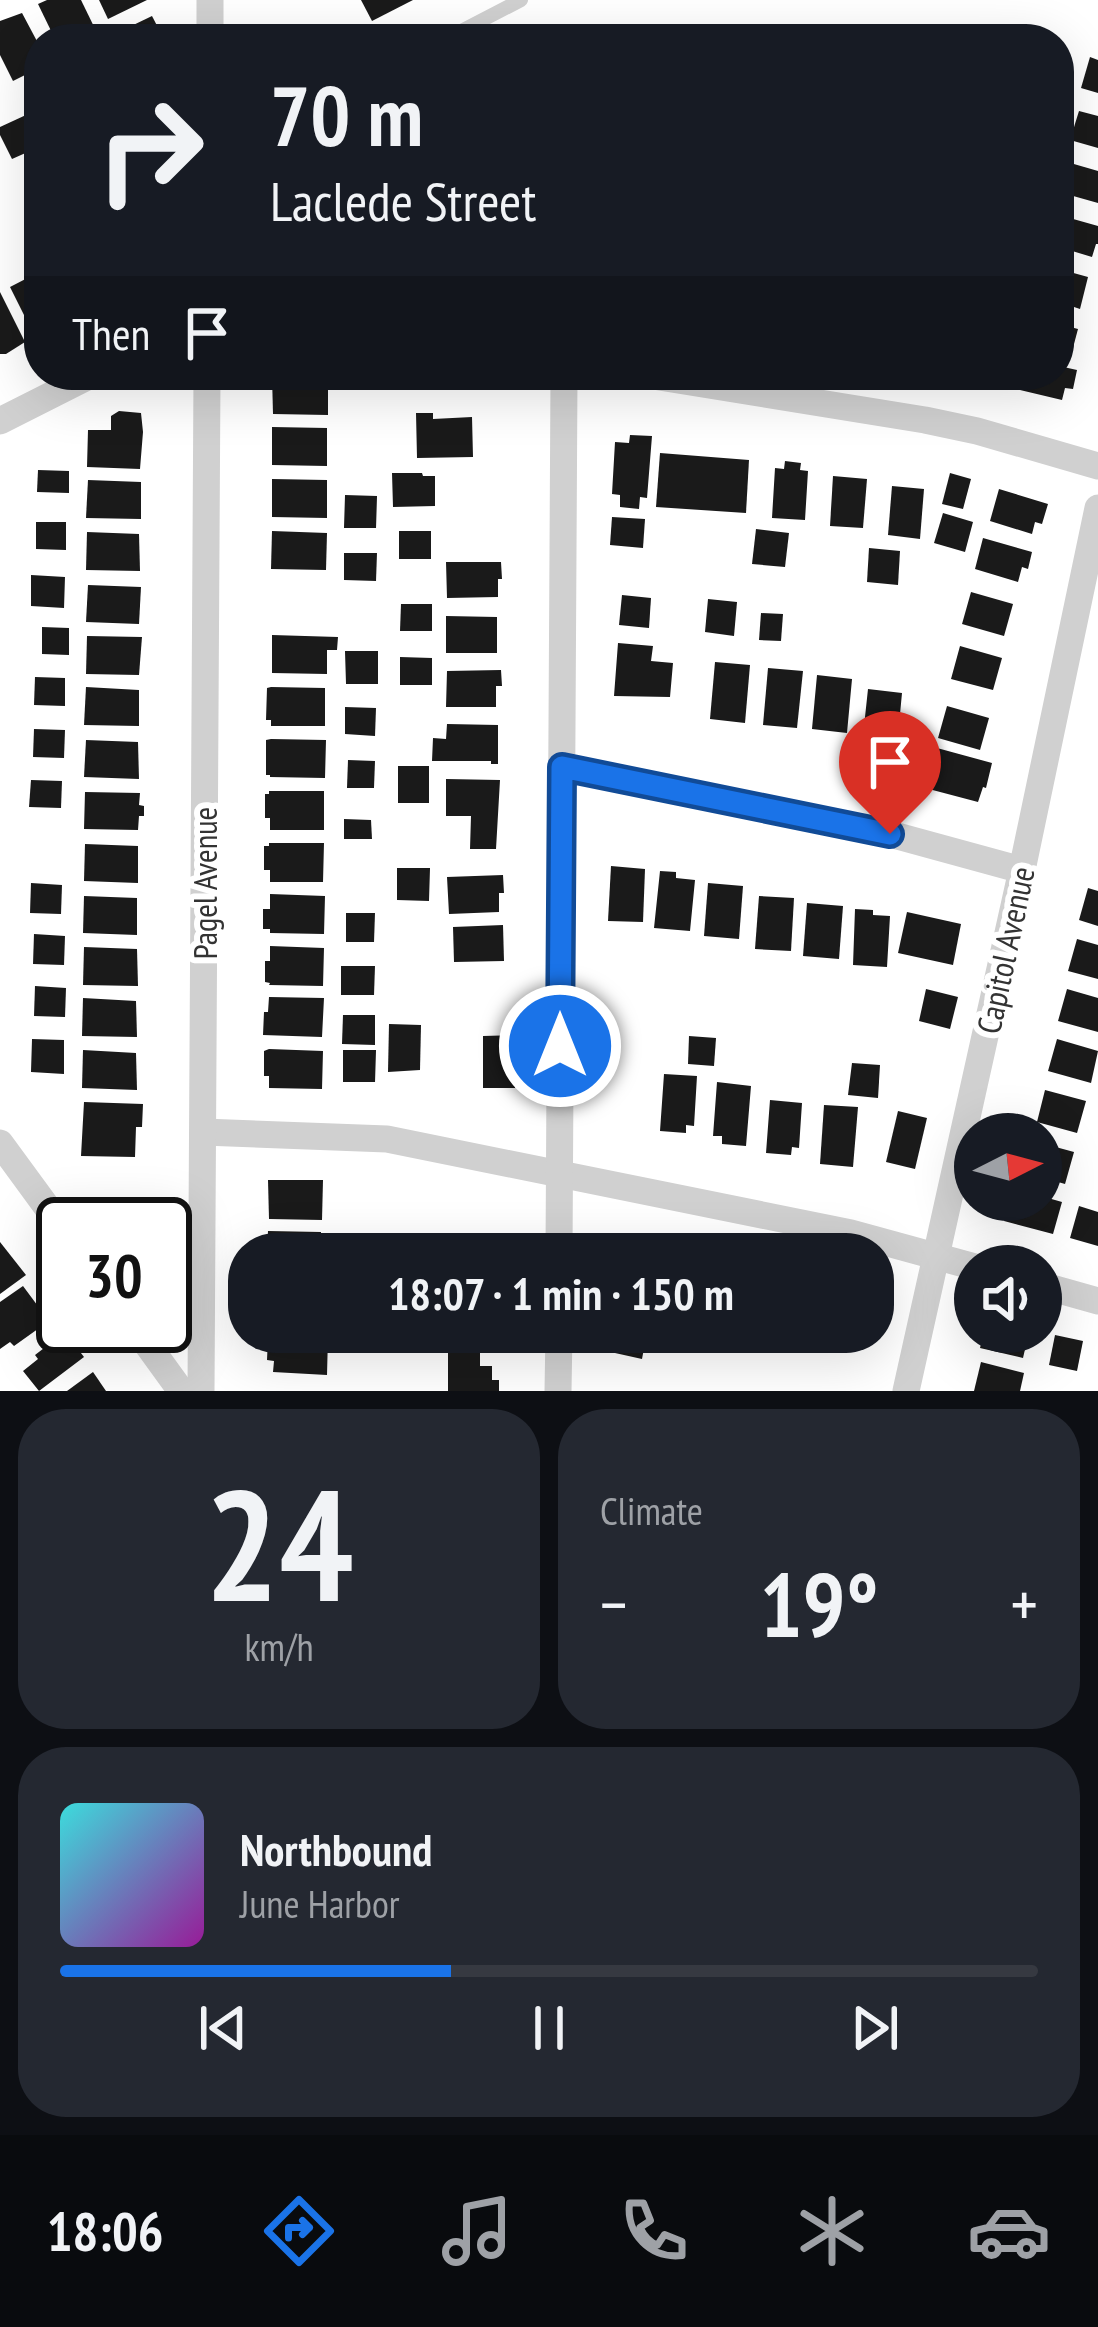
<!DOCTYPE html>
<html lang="en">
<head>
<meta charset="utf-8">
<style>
  body { margin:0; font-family:"PT Sans Narrow",sans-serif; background:#242831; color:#f1f3f6; height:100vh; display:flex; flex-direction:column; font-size:45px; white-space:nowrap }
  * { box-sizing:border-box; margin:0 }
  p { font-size:39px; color:#9ea1a6 }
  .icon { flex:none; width:66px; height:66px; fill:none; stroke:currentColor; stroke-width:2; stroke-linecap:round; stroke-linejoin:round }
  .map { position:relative; height:1391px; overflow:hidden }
  .panel { display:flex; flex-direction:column; gap:18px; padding:18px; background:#0d0f14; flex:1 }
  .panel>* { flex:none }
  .guide { position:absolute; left:24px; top:24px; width:1050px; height:366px; border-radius:48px; box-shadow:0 12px 48px #0002; background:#171b24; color:#f1f3f6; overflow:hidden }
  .needle { width:78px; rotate:84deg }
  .fabs { position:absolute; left:954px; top:1113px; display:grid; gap:24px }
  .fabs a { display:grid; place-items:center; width:108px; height:108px; border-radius:50%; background:#171b24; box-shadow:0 12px 48px #0002; font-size:60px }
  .speed { position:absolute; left:36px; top:1197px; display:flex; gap:24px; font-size:60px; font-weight:700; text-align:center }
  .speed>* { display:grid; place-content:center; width:156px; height:156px; border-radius:50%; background:#171b24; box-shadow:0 12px 48px #0002; line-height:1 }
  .speed .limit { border:6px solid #111; border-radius:18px; background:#fff; color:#111 }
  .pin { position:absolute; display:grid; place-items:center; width:102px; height:102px; color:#fff; margin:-123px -51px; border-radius:50% 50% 50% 0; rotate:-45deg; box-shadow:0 0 12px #0007 }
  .pin .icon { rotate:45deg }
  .me { position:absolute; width:132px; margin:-66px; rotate:0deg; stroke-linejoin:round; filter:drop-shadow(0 0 9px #0008) }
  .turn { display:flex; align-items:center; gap:42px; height:252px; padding:0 48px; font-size:54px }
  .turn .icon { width:156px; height:156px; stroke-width:2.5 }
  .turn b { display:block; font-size:84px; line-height:102px }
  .then { display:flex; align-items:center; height:114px; padding:0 48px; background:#0003; gap:24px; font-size:45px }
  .big { font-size:90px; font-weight:600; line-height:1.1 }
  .panel .tile { flex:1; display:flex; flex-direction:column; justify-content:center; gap:18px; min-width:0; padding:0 42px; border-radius:48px; background:#242831 }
  .panel .dial { align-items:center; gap:0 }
  .dial b { font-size:156px; line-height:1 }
  .song { display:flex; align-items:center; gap:36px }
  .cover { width:144px; height:144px; border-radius:18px; background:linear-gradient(135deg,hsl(180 70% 55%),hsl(300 70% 35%)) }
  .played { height:12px; border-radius:6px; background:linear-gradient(90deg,#1a73e8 40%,#363941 40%) }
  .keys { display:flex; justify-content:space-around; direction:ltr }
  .heat { display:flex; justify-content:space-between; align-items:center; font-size:66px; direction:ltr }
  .panel .tiles { flex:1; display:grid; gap:18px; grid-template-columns:1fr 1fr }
  .tile:last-child { grid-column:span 2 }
  .trip { position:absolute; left:228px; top:1233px; width:666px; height:120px; border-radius:48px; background:#171b24; box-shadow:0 12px 48px #0002; font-weight:600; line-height:120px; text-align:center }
  .dock { display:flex; height:192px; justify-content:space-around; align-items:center; background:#090b0e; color:#9ea1a6 }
  .dock .icon { width:84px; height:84px }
  .dock .current { color:#1a73e8 }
  .dock b { font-size:54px; color:#f1f3f6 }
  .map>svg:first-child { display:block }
</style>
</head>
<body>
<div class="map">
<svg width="1098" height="1391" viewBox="0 0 1098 1391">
  <rect width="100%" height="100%" fill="#fff"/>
  <g fill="#1a1a1a">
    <path d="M47 0H81L100 39H55L38 4Z"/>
    <path d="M99 0H147L108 19Z"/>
    <path d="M361 0H413L372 21Z"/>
    <path d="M22 13 39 45V68L13 81 0 55V21Z"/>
    <path d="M152 16 164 39H127L123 30Z"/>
    <path d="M1090 57 1098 60V93L1081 88Z"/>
    <path d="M1079 111 1098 116V148L1070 140Z"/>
    <path d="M26 115 39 147 12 159 0 135V127Z"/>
    <path d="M1067 162 1098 171V203L1059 192Z"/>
    <path d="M1059 215 1098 226V244H1096L1092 257 1059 247Z"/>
    <path d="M1059 269 1088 277 1080 309 1059 302Z"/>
    <path d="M39 272V335L35 337 10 287Z"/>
    <path d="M0 292 25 342 6 354H0Z"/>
    <path d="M1059 324 1078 329 1070 359 1059 356Z"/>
    <path d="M1059 366 1077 370 1073 389 1065 388 1062 400 1020 390 1023 375H1059Z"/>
    <path d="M272 376 328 377V415L273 414Z"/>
    <path d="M119 411 141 413 143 432 140 469 87 467 88 430H111V416Z"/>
    <path d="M416 413H433V419L472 417 473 457 417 458Z"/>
    <path d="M272 427 327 428V466L272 465Z"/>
    <path d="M630 435 652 436 647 498 640 497 639 509 620 507V495L612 494 615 442 629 443Z"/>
    <path d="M660 453 749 460 746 513 656 507Z"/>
    <path d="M785 461 801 463 800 470 808 471 805 520 772 518 775 468 784 469Z"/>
    <path d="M38 470 69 471V493L37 492Z"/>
    <path d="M392 473H422L423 476H435V506L393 507Z"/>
    <path d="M950 473 971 479 963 509 942 504Z"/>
    <path d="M833 476 867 479 863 528 830 526Z"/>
    <path d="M272 479 327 480V518L272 517Z"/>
    <path d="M88 480 141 482V519L86 518Z"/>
    <path d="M892 486 924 489 920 539 888 535Z"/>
    <path d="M999 489 1048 504 1042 524 1035 522 1032 534 990 521Z"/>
    <path d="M345 495 377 496 376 528H344Z"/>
    <path d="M943 513 973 522 965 552 934 543Z"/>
    <path d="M612 517 645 519 643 548 610 545Z"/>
    <path d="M36 522H66V550L36 549Z"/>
    <path d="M756 529 789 533 785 567 752 564Z"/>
    <path d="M272 531 327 533 326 570 271 569Z"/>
    <rect x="399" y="531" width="32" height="28"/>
    <path d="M87 532 139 534 140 571 86 570Z"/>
    <path d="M983 538 1032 552 1028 569 1022 567 1018 582 975 569Z"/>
    <path d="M869 548 900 551 898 585 867 582Z"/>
    <path d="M344 553H377L376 581 344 580Z"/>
    <path d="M446 562H501L502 579H498V597L447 598Z"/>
    <path d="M31 575 65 577 64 608 31 606Z"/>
    <path d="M88 585 141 587 139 624 86 622Z"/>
    <path d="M971 592 1013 604 1004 636 962 624Z"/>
    <path d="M622 595 651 598 649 628 619 625Z"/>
    <path d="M708 599 737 602 734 636 705 632Z"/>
    <path d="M401 604H432V631H400Z"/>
    <path d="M761 613 783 614 781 641 759 640Z"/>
    <path d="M446 616 497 617V653H446Z"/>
    <path d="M42 627 69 628V655L42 654Z"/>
    <path d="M272 635 338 637 337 650H327V674L272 673Z"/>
    <path d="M87 636 142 637 139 675 86 674Z"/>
    <path d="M618 643 653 646 651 661 673 663 670 697 614 696Z"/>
    <path d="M960 646 1002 658 993 690 951 679Z"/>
    <path d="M345 651H378V684H346Z"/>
    <path d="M400 657 432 658V685H400Z"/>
    <path d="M715 662 750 665 745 723 710 719Z"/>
    <path d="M768 668 803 671 797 728 763 725Z"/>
    <path d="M501 670 502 686H496V707H446L447 671Z"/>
    <path d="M817 675 852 679 847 733 812 729Z"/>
    <path d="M35 677 65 678V706L34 705Z"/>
    <path d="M86 687 139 690V726L84 725Z"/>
    <path d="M271 687 325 688V726H271V720H266L267 688Z"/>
    <path d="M868 689 902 693 897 746H894L893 750 862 745Z"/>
    <path d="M947 706 989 718 980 750 938 738Z"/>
    <path d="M345 707 376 708 375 736 345 734Z"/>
    <path d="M447 724 498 725V764H491V761H432L433 738 446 739Z"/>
    <path d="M34 729 65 730 64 758 33 757Z"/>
    <path d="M271 739 326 740 325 778 270 777V775H266V740Z"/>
    <path d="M86 740 138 742 139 779 84 777Z"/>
    <path d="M937 748 992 763 986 788 983 787 978 802 925 788Z"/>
    <path d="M348 760 375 761 374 788H347Z"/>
    <rect x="398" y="766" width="31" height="37"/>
    <path d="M446 779 500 780 496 849H470L471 816H446Z"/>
    <path d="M31 780 62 781 61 808 29 807Z"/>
    <path d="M269 791H324V830H270V818H265V794H269Z"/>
    <path d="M85 792 140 793 139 805 144 806V816H139L138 830 84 829Z"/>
    <path d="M344 819 371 820 372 839H344Z"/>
    <path d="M269 843H324L323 882H270V870H264V846H269Z"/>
    <path d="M85 844 138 846V883L84 881Z"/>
    <path d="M611 866 645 869 643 922 608 921Z"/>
    <path d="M397 868H430L429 901 397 900Z"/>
    <path d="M660 871 676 872V878L695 880 690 931 654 928Z"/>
    <path d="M503 875 504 893H499V912L449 914 447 877Z"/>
    <path d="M31 883 62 885 61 914 30 913Z"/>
    <path d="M708 883 743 886 739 939 704 936Z"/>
    <path d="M1088 888 1098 891V926L1079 920Z"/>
    <path d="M270 894 325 896 324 934 270 933V929H263V909H270Z"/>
    <path d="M84 896 137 898V935L83 933Z"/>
    <path d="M759 896 794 898 791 951 755 949Z"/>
    <path d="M807 903 843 906 839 959 803 956Z"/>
    <path d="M855 909 873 910V915L890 916 887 967 853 965Z"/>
    <path d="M907 912 961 924 953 965 898 953Z"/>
    <path d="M346 913H375L374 942H346Z"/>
    <path d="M503 925 504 961 454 962 453 927Z"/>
    <path d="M34 934 65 936 64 965 33 964Z"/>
    <path d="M1077 939 1098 945V979L1068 971Z"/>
    <path d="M270 946 324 948 323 986 269 985 270 983 265 982V961H270Z"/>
    <path d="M84 947 137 949 138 986 83 985Z"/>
    <path d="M341 966H375L374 995H341Z"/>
    <path d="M35 986 66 988 65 1017 34 1016Z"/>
    <path d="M926 989 958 997 950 1029 919 1021Z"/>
    <path d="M1067 989 1098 998V1032L1058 1021Z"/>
    <path d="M269 997 324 998 322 1037 263 1035 264 1012H268Z"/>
    <path d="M83 998 136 1001 137 1037 82 1036Z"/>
    <path d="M343 1015H375V1045L342 1044Z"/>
    <path d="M389 1024 421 1025 420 1070 388 1072Z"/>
    <path d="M515 1035V1088H483V1036Z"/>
    <path d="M689 1036 716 1038 714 1066 688 1064Z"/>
    <path d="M32 1039 64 1040V1074L31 1072Z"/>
    <path d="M1057 1039 1098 1051 1091 1083 1048 1071Z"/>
    <path d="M269 1049 323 1051 322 1089 269 1088V1076H264V1051Z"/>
    <path d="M83 1050 136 1053 137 1090 82 1088Z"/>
    <path d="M343 1050H376L375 1082H343Z"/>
    <path d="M852 1063 880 1065 878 1098 848 1095Z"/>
    <path d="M664 1074 697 1076 694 1126 686 1125V1133L660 1131Z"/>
    <path d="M717 1082 751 1086 746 1146 722 1144V1136H713Z"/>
    <path d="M1045 1090 1086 1101 1077 1133 1037 1122Z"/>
    <path d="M770 1100 802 1103 799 1148 792 1147 791 1155 766 1153Z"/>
    <path d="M84 1102 143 1104 142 1127H136L135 1157 81 1156Z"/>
    <path d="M824 1105 858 1107 853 1167 820 1164Z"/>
    <path d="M898 1111 927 1118 915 1169 886 1162Z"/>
    <path d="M1041 1143 1074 1152 1065 1184 1041 1177Z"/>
    <path d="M268 1180H323L322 1220 269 1219Z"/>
    <path d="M1041 1196 1062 1202 1053 1234 1004 1221 1012 1200H1041Z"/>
    <path d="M1079 1206 1098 1212V1246L1070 1238Z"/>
    <path d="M268 1231 321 1232V1254H267Z"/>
    <path d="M0 1242 26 1275 0 1294Z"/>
    <path d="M23 1286 49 1321 14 1346 10 1342 0 1349V1302Z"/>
    <path d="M65 1332 84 1357 39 1391 23 1371 38 1359 35 1355Z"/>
    <path d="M609 1332H647L642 1359 606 1351Z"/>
    <path d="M984 1332H1029L1023 1358 980 1348Z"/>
    <path d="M274 1334 328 1336 327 1375 273 1372 274 1361 267 1360 268 1337H274Z"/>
    <path d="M1055 1335 1083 1341 1077 1371 1049 1365Z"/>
    <path d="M448 1347 480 1348V1366H492V1380H499V1391H448Z"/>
    <path d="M981 1362 1024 1373 1020 1391H974Z"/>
    <path d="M93 1372 106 1391H67Z"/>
  </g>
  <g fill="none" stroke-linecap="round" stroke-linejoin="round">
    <path stroke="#d0d0d0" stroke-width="14" d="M446 39 521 0"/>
    <g stroke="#d0d0d0" stroke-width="27">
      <path d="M210 39V0"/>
      <path d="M647 375 925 420 977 431 1098 466"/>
      <path d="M0 421 91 375"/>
      <path d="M562 767 890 834 1022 870"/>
      <path d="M203 1132 387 1139 851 1233 975 1267"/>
      <path d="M0 1143 63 1229"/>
      <path d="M559 1254 564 375"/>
      <path d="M1041 1285 1098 1301"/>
      <path d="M134 1326 181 1391"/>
      <path d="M201 1391 207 375"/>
      <path d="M558 1391 559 1332"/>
      <path d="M906 1391 1022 870 1098 508"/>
    </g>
  </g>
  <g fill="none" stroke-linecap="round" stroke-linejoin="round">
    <defs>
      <path id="route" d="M560 1046 562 767 890 834"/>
    </defs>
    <use href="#route" stroke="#114b97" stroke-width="30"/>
    <use href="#route" stroke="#1a73e8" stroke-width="21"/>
  </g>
  <g text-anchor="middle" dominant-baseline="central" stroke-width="12" stroke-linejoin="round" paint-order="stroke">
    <g font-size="33" fill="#333" stroke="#fff">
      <text transform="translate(204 883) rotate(-90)">Pagel Avenue</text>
      <text transform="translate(1005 950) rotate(-78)">Capitol Avenue</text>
    </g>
  </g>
</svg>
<div class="fabs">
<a><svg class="needle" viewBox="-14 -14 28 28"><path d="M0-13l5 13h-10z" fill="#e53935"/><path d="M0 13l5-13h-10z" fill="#9ea1a6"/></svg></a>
<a><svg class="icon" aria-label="sound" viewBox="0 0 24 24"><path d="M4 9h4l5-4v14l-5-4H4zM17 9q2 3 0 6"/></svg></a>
</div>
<div class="speed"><div class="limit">30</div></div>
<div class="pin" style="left:890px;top:834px;background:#d93025"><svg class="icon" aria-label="arrive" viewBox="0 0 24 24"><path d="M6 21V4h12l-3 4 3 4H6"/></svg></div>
<svg class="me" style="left:560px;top:1046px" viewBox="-20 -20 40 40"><circle r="17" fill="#1a73e8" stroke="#fff" stroke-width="3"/><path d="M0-11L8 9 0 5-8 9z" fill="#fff"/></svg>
<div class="trip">18:07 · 1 min · 150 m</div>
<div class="guide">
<div class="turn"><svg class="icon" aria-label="right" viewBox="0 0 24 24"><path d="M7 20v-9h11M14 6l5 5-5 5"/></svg><div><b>70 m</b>Laclede Street</div></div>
<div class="then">Then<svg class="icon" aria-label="arrive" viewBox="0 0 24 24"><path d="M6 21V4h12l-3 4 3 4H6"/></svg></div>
</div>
</div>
<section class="panel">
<div class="tiles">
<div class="tile dial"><b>24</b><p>km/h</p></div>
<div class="tile"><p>Climate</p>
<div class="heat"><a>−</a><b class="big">19°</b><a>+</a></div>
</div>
<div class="tile">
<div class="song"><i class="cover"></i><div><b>Northbound</b><p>June Harbor</p></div></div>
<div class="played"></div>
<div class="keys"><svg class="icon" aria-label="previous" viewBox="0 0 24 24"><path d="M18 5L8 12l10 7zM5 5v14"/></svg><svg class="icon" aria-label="pause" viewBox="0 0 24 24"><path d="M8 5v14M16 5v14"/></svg><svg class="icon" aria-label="next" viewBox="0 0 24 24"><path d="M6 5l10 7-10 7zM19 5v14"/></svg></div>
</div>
</div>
</section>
<nav class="dock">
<b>18:06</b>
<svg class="icon current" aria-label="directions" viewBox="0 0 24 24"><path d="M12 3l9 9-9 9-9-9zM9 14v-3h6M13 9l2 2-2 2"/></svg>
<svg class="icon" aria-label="music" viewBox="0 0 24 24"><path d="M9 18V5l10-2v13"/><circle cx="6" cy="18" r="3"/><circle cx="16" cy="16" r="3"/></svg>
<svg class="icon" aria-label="phone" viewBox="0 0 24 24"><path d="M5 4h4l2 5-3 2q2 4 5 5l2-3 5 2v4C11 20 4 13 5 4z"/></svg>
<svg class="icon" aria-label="climate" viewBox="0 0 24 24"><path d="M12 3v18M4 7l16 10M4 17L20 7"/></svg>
<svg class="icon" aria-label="car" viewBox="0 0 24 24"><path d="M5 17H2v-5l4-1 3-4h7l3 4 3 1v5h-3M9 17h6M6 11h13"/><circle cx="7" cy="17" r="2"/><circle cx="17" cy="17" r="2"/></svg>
</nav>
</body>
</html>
